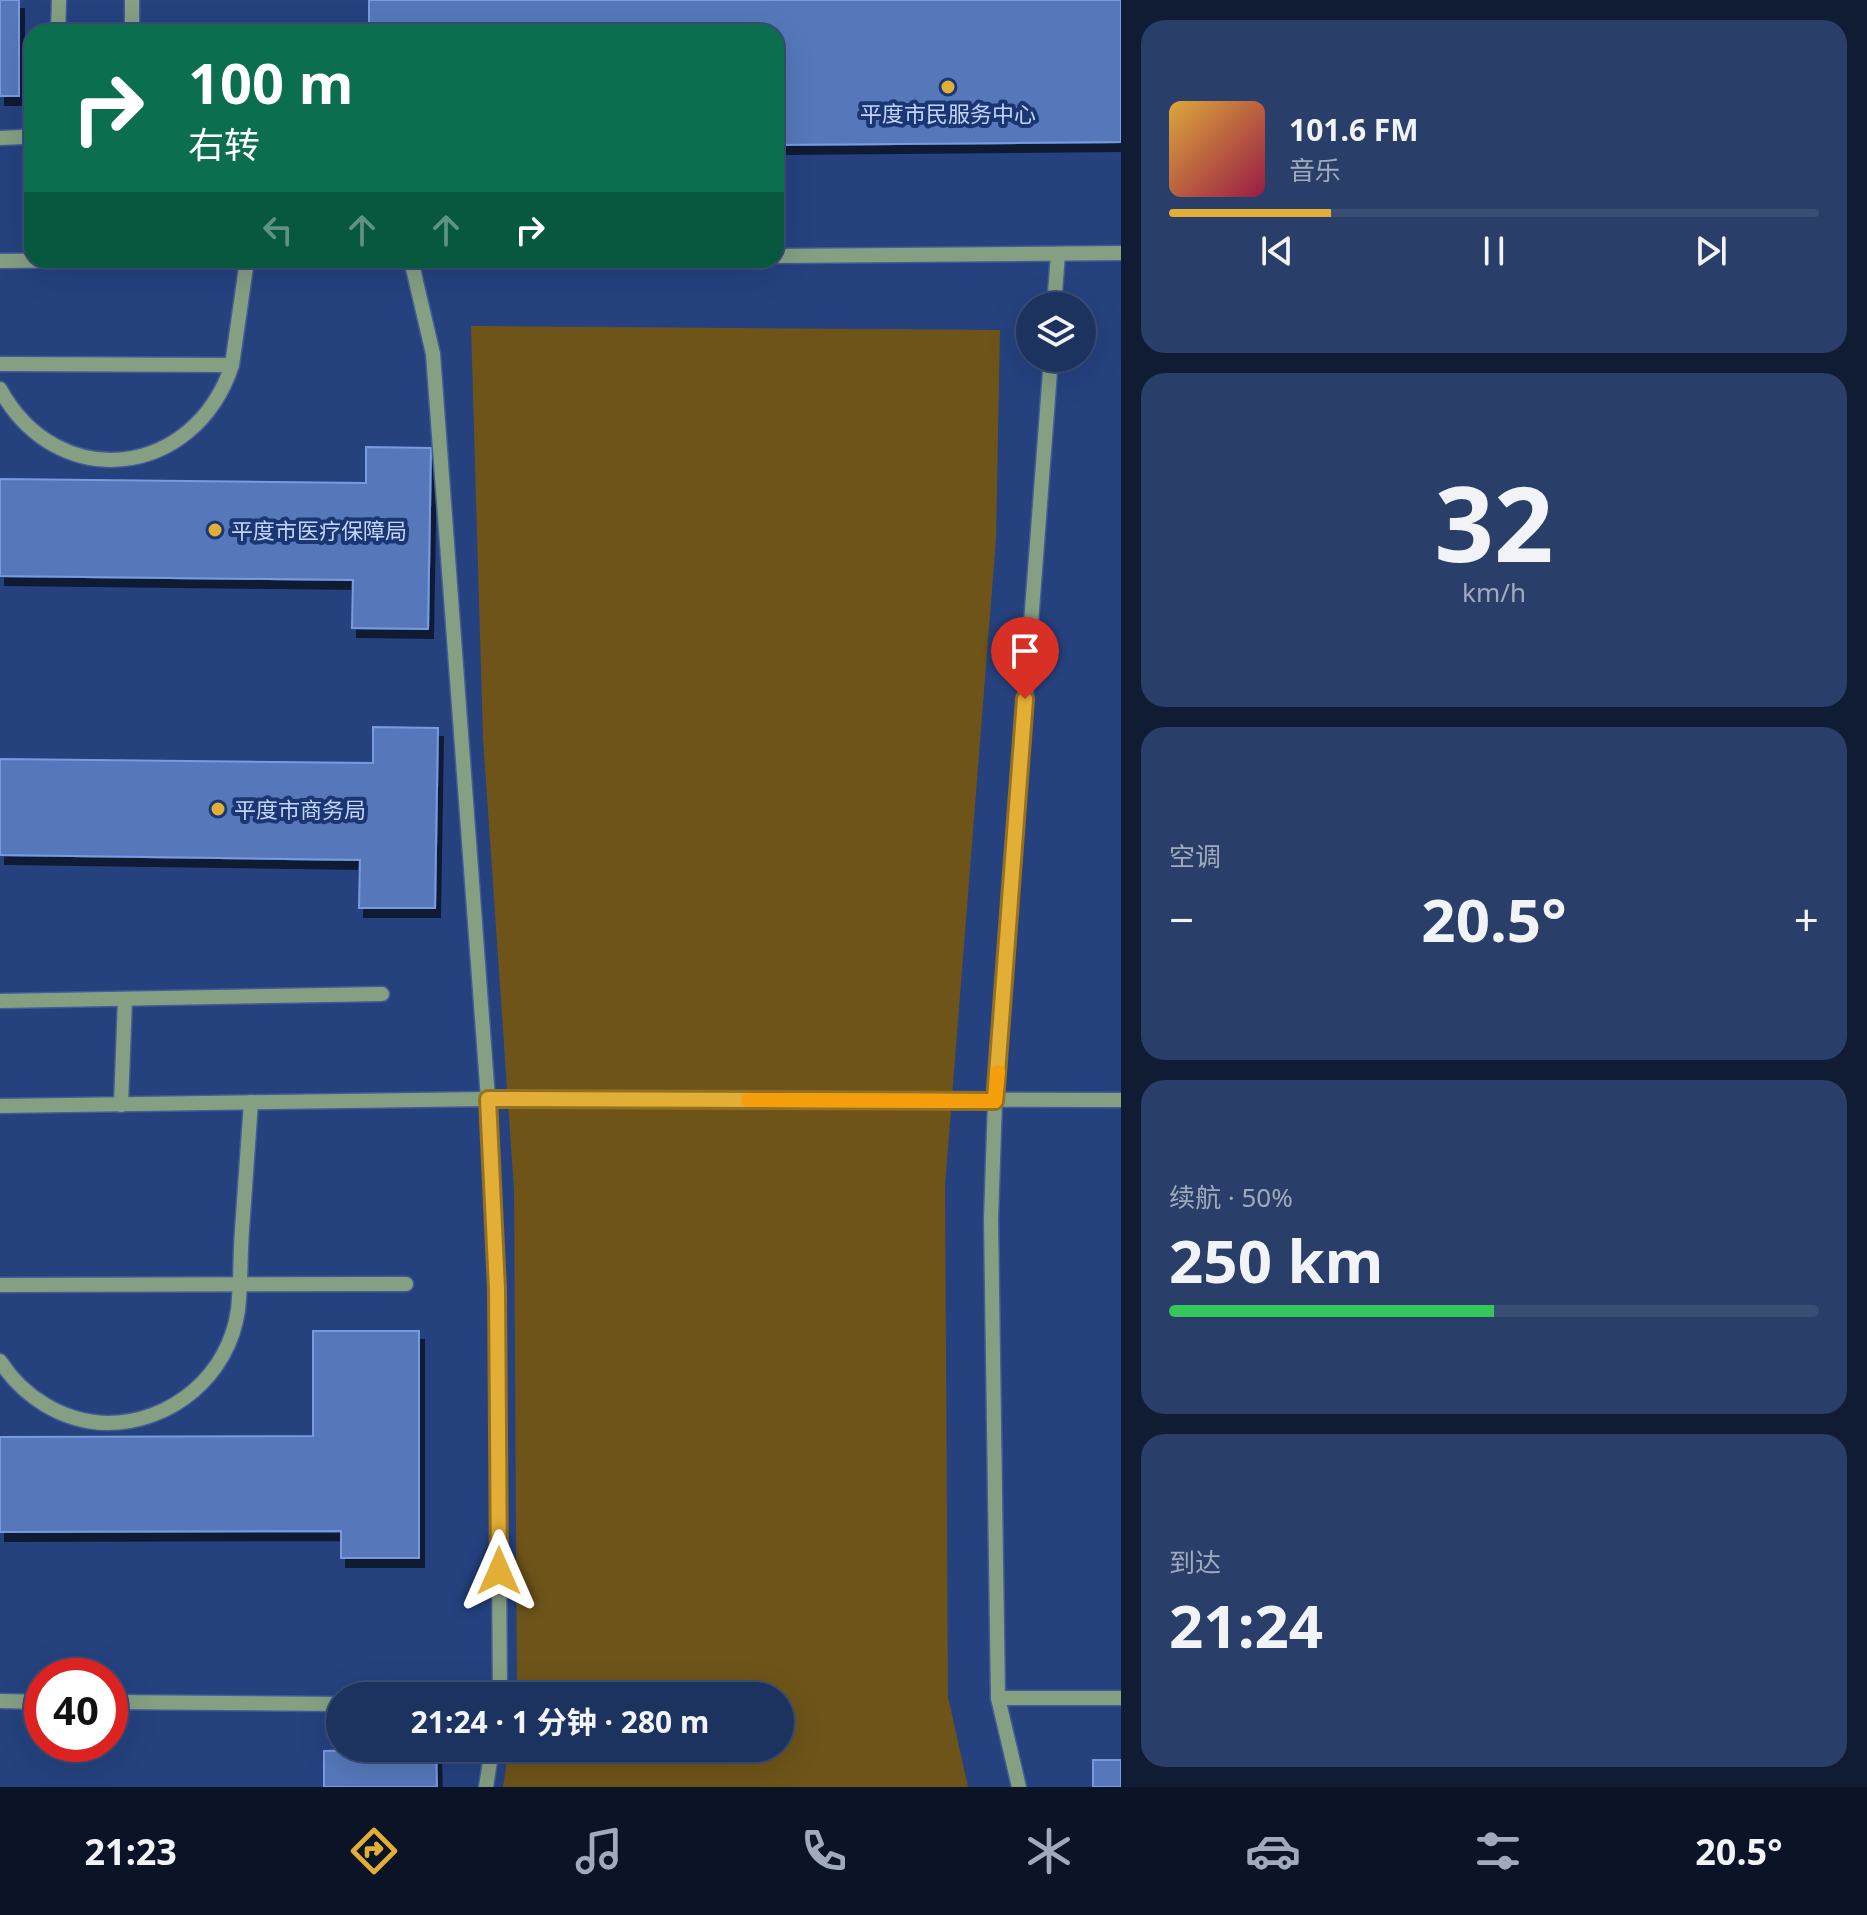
<!DOCTYPE html>
<html lang="zh">
<head>
<meta charset="utf-8">
<style>
  body { margin:0; font-family:"Noto Sans","Noto Sans SC",sans-serif; background:#293e68; color:#f1f3f6; height:100vh; display:flex; flex-direction:column; font-size:30px; white-space:nowrap }
  * { box-sizing:border-box; margin:0 }
  p { font-size:26px; color:#a0aabd }
  .icon { flex:none; width:44px; height:44px; fill:none; stroke:currentColor; stroke-width:2; stroke-linecap:round; stroke-linejoin:round }
  .map { position:relative; flex:1; overflow:hidden }
  .sheet { display:flex; flex-direction:column; gap:20px; padding:20px; background:#0f1c34; width:746px }
  .sheet>* { flex:none }
  .guide { position:absolute; left:24px; top:24px; width:760px; height:244px; border-radius:24px; box-shadow:0 8px 32px #0002,0 0 0 2px #3a4d74; background:#0b6e4f; color:#fff; overflow:hidden }
  .buttons { position:absolute; left:1016px; top:292px; display:grid; gap:16px }
  .buttons a { display:grid; place-items:center; width:80px; height:80px; border-radius:50%; background:#1c325f; box-shadow:0 8px 32px #0002,0 0 0 2px #3a4d74; font-size:40px }
  .speed { position:absolute; left:24px; top:1658px; display:flex; gap:16px; font-size:40px; font-weight:700; text-align:center }
  .speed>* { display:grid; place-content:center; width:104px; height:104px; border-radius:50%; background:#1c325f; box-shadow:0 8px 32px #0002,0 0 0 2px #3a4d74; line-height:1 }
  .speed .limit { border:12px solid #d22; background:#fff; color:#111 }
  .pin { position:absolute; display:grid; place-items:center; width:68px; height:68px; color:#fff; margin:-82px -34px; border-radius:50% 50% 50% 0; rotate:-45deg; box-shadow:0 0 8px #0007 }
  .pin .icon { rotate:45deg }
  .me { position:absolute; width:88px; margin:-44px; rotate:0deg; stroke-linejoin:round; filter:drop-shadow(0 0 6px #0008) }
  .turn { display:flex; align-items:center; gap:28px; height:168px; padding:0 32px; font-size:36px }
  .turn .icon { width:104px; height:104px; stroke-width:2.5 }
  .turn b { display:block; font-size:56px; line-height:68px }
  .lanes { display:flex; align-items:center; height:76px; padding:0 32px; background:#0003; justify-content:center; gap:40px; direction:ltr }
  .lanes .off { opacity:.35 }
  .big { font-size:60px; font-weight:700; line-height:1.1 }
  .sheet .tile { flex:1; display:flex; flex-direction:column; justify-content:center; gap:12px; min-width:0; padding:0 28px; border-radius:24px; background:#293e68 }
  .sheet .dial { align-items:center; gap:0 }
  .dial b { font-size:104px; line-height:1 }
  .song { display:flex; align-items:center; gap:24px }
  .cover { width:96px; height:96px; border-radius:12px; background:linear-gradient(135deg,hsl(40 70% 55%),hsl(340 70% 35%)) }
  .played { height:8px; border-radius:4px; background:linear-gradient(90deg,#e3ae35 25%,#3a4d74 25%) }
  .keys { display:flex; justify-content:space-around; direction:ltr }
  .heat { display:flex; justify-content:space-between; align-items:center; font-size:44px; direction:ltr }
  .charge { height:12px; border-radius:6px; background:linear-gradient(90deg,#34c759 50%,#3a4d74 0) }
  .trip { position:absolute; left:326px; top:1682px; width:468px; height:80px; border-radius:40px; background:#1c325f; box-shadow:0 8px 32px #0002,0 0 0 2px #3a4d74; font-weight:700; line-height:80px; text-align:center }
  .tab-bar { display:flex; height:128px; justify-content:space-around; align-items:center; background:#0b1426; color:#a0aabd }
  .tab-bar .icon { width:56px; height:56px }
  .tab-bar .current { color:#e3ae35 }
  .tab-bar b { font-size:36px; color:#f1f3f6 }
  main { display:flex; flex:1; min-height:0 }
  .map>svg:first-child { display:block }
</style>
</head>
<body>
<main>
<div class="map">
<svg width="1121" height="1787" viewBox="0 0 1121 1787">
  <defs>
    <filter id="shadow"><feDropShadow dx="5" dy="9" stdDeviation="0" flood-color="#0009"/></filter>
  </defs>
  <rect width="100%" height="100%" fill="#25427f"/>
  <path fill="#6e5419" d="M471 326 1000 330 996 539 945 1186 948 1697 968 1787H503L509 1748H780V1696H517L514 1190 483 738Z"/>
  <g fill="#5778ba" stroke="#789be0" stroke-width="2" filter="url(#shadow)">
    <rect x="0" y="0" width="19" height="96"/>
    <path d="M369 0H1121V142L776 145V32H369Z"/>
    <path d="M366 447 431 448 428 629 352 628 353 580 0 576V479L366 483Z"/>
    <path d="M373 727 438 728 435 908H359L360 860 0 855V759L373 763Z"/>
    <path d="M313 1331H419V1558H341V1531L0 1532V1437L313 1436Z"/>
    <path d="M436 1748 437 1787H324V1751Z"/>
    <rect x="1093" y="1760" width="28" height="27"/>
  </g>
  <g fill="none" stroke-linecap="round" stroke-linejoin="round">
    <defs>
      <g id="minor">
        <path d="M58 32 59 0"/>
        <path d="M132 32V0"/>
        <path d="M0 138 22 137 32 133"/>
        <path d="M776 256 1121 253"/>
        <path d="M411 260 433 354 488 1099 497 1289 500 1696"/>
        <path d="M0 261 77 260"/>
        <path d="M1054 306 1058 254"/>
        <path d="M0 364 232 365 247 260"/>
        <path d="M0 389C58 495 195 478 232 365"/>
        <path d="M0 1001 382 994"/>
        <path d="M121 1105 125 999"/>
        <path d="M0 1106 488 1099 1121 1100"/>
        <path d="M0 1285 406 1284"/>
        <path d="M0 1361C23 1397 63 1422 107 1423 172 1423 229 1375 238 1310 241 1284 240 1256 242 1230 245 1188 248 1145 251 1102"/>
        <path d="M998 1698H1121"/>
        <path d="M0 1701 42 1702"/>
        <path d="M110 1702 340 1704"/>
        <path d="M486 1787 492 1748"/>
        <path d="M1019 1787 998 1698 991 1219 995 1101 1051 358"/>
      </g>
    </defs>
    <use href="#minor" stroke="#415d95" stroke-width="17"/>
    <use href="#minor" stroke="#859f83" stroke-width="14"/>
  </g>
  <g fill="none" stroke-linecap="round" stroke-linejoin="round">
    <defs>
      <path id="route" d="M499 1571 497 1289 488 1099 995 1101 1025 699"/>
    </defs>
    <use href="#route" stroke="#947122" stroke-width="20"/>
    <use href="#route" stroke="#e3ae35" stroke-width="14"/>
    <path stroke="#f59e0b" stroke-width="14" d="M748 1100 995 1101 998 1072"/>
  </g>
  <g fill="#e3ae35" stroke="#1b3773" stroke-width="3">
    <circle cx="948" cy="87" r="8"/>
    <circle cx="215" cy="530" r="8"/>
    <circle cx="218" cy="809" r="8"/>
  </g>
  <g text-anchor="middle" dominant-baseline="central" stroke-width="8" stroke-linejoin="round" paint-order="stroke">
    <g font-size="22" fill="#c3d6fa" stroke="#1b3773" text-anchor="start">
      <text x="948" y="113" text-anchor="middle">平度市民服务中心</text>
      <text x="231" y="530">平度市医疗保障局</text>
      <text x="234" y="809">平度市商务局</text>
    </g>
  </g>
</svg>
<div class="buttons">
<a><svg class="icon" aria-label="layers" viewBox="0 0 24 24"><path d="M12 4l9 5-9 5-9-5zM3 14l9 5 9-5"/></svg></a>
</div>
<div class="speed"><div class="limit">40</div></div>
<div class="pin" style="left:1025px;top:699px;background:#d93025"><svg class="icon" aria-label="arrive" viewBox="0 0 24 24"><path d="M6 21V4h12l-3 4 3 4H6"/></svg></div>
<svg class="me" style="left:499px;top:1571px" viewBox="-20 -20 40 40"><path d="M0-17L14 15 0 8-14 15z" fill="#e3ae35" stroke="#fff" stroke-width="4"/></svg>
<div class="trip">21:24 · 1 分钟 · 280 m</div>
<div class="guide">
<div class="turn"><svg class="icon" aria-label="right" viewBox="0 0 24 24"><path d="M7 20v-9h11M14 6l5 5-5 5"/></svg><div><b>100 m</b>右转</div></div>
<div class="lanes"><svg class="icon off" aria-label="left" viewBox="0 0 24 24"><path d="M17 20v-9H6M10 6l-5 5 5 5"/></svg><svg class="icon off" aria-label="ahead" viewBox="0 0 24 24"><path d="M12 20V5M6 11l6-6 6 6"/></svg><svg class="icon off" aria-label="ahead" viewBox="0 0 24 24"><path d="M12 20V5M6 11l6-6 6 6"/></svg><svg class="icon" aria-label="right" viewBox="0 0 24 24"><path d="M7 20v-9h11M14 6l5 5-5 5"/></svg></div>
</div>
</div>
<section class="sheet">
<div class="tile">
<div class="song"><i class="cover"></i><div><b>101.6 FM</b><p>音乐</p></div></div>
<div class="played"></div>
<div class="keys"><svg class="icon" aria-label="previous" viewBox="0 0 24 24"><path d="M18 5L8 12l10 7zM5 5v14"/></svg><svg class="icon" aria-label="pause" viewBox="0 0 24 24"><path d="M8 5v14M16 5v14"/></svg><svg class="icon" aria-label="next" viewBox="0 0 24 24"><path d="M6 5l10 7-10 7zM19 5v14"/></svg></div>
</div>
<div class="tile dial"><b>32</b><p>km/h</p></div>
<div class="tile"><p>空调</p>
<div class="heat"><a>−</a><b class="big">20.5°</b><a>+</a></div>
</div>
<div class="tile"><p>续航 · 50%</p><b class="big">250 km</b><div class="charge"></div></div>
<div class="tile"><p>到达</p><b class="big">21:24</b></div>
</section>
</main>
<nav class="tab-bar">
<b>21:23</b>
<svg class="icon current" aria-label="directions" viewBox="0 0 24 24"><path d="M12 3l9 9-9 9-9-9zM9 14v-3h6M13 9l2 2-2 2"/></svg>
<svg class="icon" aria-label="music" viewBox="0 0 24 24"><path d="M9 18V5l10-2v13"/><circle cx="6" cy="18" r="3"/><circle cx="16" cy="16" r="3"/></svg>
<svg class="icon" aria-label="phone" viewBox="0 0 24 24"><path d="M5 4h4l2 5-3 2q2 4 5 5l2-3 5 2v4C11 20 4 13 5 4z"/></svg>
<svg class="icon" aria-label="climate" viewBox="0 0 24 24"><path d="M12 3v18M4 7l16 10M4 17L20 7"/></svg>
<svg class="icon" aria-label="car" viewBox="0 0 24 24"><path d="M5 17H2v-5l4-1 3-4h7l3 4 3 1v5h-3M9 17h6M6 11h13"/><circle cx="7" cy="17" r="2"/><circle cx="17" cy="17" r="2"/></svg>
<svg class="icon" aria-label="filters" viewBox="0 0 24 24"><path d="M4 7h16M4 17h16"/><circle cx="9" cy="7" r="2"/><circle cx="15" cy="17" r="2"/></svg>
<b>20.5°</b>
</nav>
</body>
</html>
